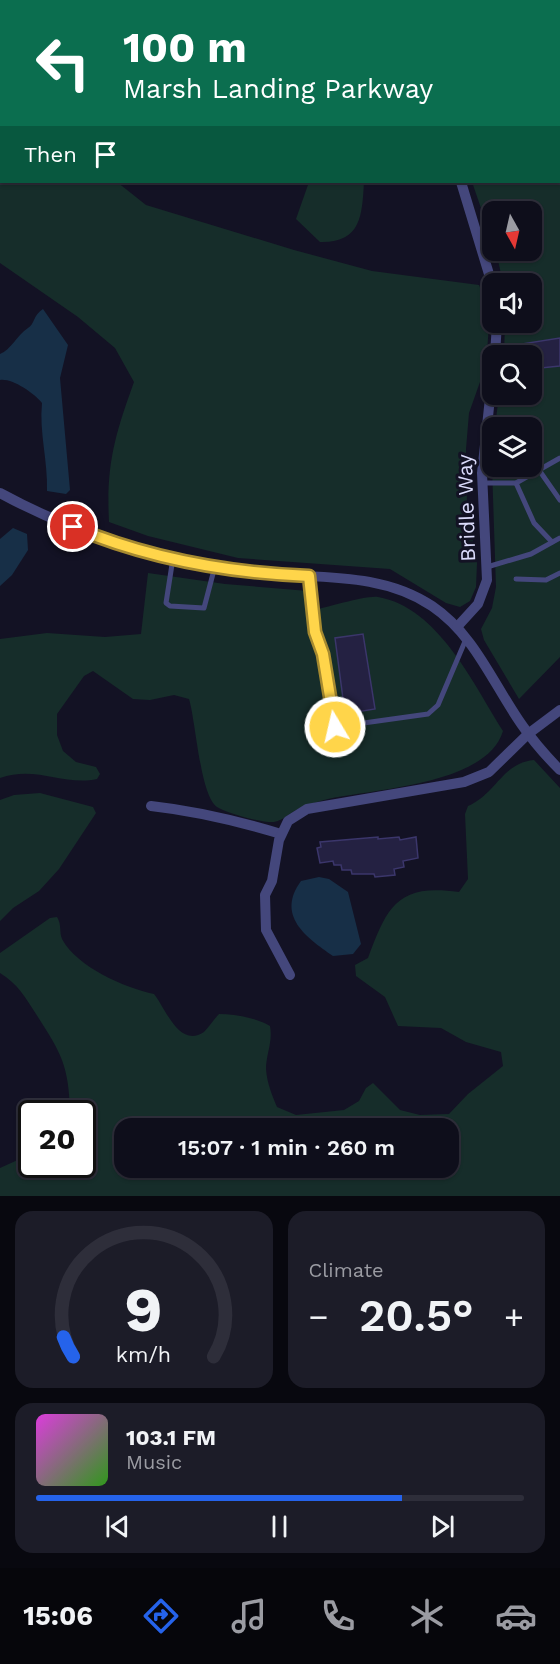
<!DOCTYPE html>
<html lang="en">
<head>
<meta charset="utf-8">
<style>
  body { margin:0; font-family:"Work Sans",sans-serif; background:#1c1c28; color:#f1f3f6; height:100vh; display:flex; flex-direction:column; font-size:22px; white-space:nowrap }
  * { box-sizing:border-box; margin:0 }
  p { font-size:20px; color:#9b9ca3 }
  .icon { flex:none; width:33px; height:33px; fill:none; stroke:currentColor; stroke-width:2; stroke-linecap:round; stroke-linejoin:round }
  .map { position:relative; height:1196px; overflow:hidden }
  .sheet { display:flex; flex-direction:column; gap:15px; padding:15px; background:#08080f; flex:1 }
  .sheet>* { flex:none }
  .guide { position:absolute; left:0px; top:0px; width:561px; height:183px; box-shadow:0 2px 4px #0004,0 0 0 2px #2e2e3a; background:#0b6e4f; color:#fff; overflow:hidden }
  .needle { width:39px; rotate:172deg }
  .controls { position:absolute; left:482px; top:201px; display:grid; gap:12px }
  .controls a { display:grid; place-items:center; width:60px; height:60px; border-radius:12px; background:#0e0e1b; box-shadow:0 2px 4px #0004,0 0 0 2px #2e2e3a; font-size:30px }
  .speed { position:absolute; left:18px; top:1100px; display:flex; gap:12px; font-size:30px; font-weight:700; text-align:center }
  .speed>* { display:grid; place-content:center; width:78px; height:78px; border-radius:50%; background:#0e0e1b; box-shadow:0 2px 4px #0004,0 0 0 2px #2e2e3a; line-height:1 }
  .speed .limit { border:3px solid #111; border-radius:9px; background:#fff; color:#111 }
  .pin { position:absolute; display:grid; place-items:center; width:51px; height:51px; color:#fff; margin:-26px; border:3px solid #fff; border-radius:50%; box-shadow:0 2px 6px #0007 }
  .me { position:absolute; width:66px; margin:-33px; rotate:351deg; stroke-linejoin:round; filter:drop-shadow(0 0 4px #0008) }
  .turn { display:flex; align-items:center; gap:21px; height:126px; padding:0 24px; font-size:27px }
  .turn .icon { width:78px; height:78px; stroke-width:2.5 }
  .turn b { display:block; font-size:42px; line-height:51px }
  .then { display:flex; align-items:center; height:57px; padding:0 24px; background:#0003; gap:12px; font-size:22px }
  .big { font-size:45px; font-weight:600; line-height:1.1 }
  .sheet .card { flex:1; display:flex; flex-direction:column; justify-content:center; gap:9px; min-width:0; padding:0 21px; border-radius:18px; background:#1c1c28 }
  .sheet .dial { align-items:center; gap:0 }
  .dial svg { height:156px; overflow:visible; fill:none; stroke:#2e2e3a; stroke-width:7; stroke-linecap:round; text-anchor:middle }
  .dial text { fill:#f1f3f6; stroke:none }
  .song { display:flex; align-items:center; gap:18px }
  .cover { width:72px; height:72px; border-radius:9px; background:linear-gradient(135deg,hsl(300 70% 55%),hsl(110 70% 35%)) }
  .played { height:6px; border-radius:3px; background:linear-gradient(90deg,#2563eb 75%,#2e2e3a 75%) }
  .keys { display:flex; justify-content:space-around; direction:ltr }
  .heat { display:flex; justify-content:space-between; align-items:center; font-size:33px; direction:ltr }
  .sheet .tiles { flex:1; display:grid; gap:15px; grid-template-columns:1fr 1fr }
  .card:last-child { grid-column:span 2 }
  .trip { position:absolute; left:114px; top:1118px; width:345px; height:60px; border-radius:18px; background:#0e0e1b; box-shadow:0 2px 4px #0004,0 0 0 2px #2e2e3a; font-weight:600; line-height:60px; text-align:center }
  .menu { display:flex; height:96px; justify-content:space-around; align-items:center; background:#06060b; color:#9b9ca3 }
  .menu .icon { width:42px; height:42px }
  .menu .current { color:#2563eb }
  .menu b { font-size:27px; color:#f1f3f6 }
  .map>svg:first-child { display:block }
</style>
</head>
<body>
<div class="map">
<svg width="560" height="1196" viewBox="0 0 560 1196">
  <rect width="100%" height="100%" fill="#131224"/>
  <g fill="#162d2a" fill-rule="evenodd">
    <path d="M0 0H526L2 2V182H117L146 205 294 250 372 271 479 285 490 312 486 365 469 413 466 449 467 507 477 563 476 587 470 601 460 607 446 603 390 569 238 558 148 536 109 522C106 464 115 435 134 382L115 348 78 317 0 263Z"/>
    <path d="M560 94V657L519 699 484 640 481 629 492 608 496 587 492 467 531 466V428L495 427 499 395 531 394V356L504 355 505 323 531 322V284L503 283 496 251 531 250V212H492V240L472 182H560Z"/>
    <path d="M309 182H364C362 216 361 243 320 242L296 219Z"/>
    <path d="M148 573 225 584 308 591 311 611C324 608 367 595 378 597 438 607 474 685 503 731 487 785 373 789 328 799 319 801 310 804 302 807 292 811 284 820 274 822 262 823 226 813 217 807 200 795 196 722 189 699L174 695 150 700 133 699 93 671 84 676 57 714V735L63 751 76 762 96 767 100 774 97 779C63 786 36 765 0 778V639L47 633 105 637 141 634Z"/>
    <path d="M534 760 560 788V1196H0V1168L31 1154 32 1164H82V1113H70C69 1065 61 1053 36 1014 25 997 18 984 0 973V953L50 918 57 917C62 925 59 932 62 939 77 967 125 988 154 994 165 1007 179 1049 204 1032 209 1027 214 1019 219 1014 235 1014 257 1018 270 1026 273 1042 266 1054 266 1069 267 1083 272 1095 277 1107L296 1115 344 1110 359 1101 366 1088 373 1083 400 1110 420 1115 449 1114 468 1094 503 1066 501 1052 466 1042 441 1028 398 1026 385 997 356 976 355 965 368 958C387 907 397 883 459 892L468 879 465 814 468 806C496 794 502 763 534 760ZM124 1128H448V1167H124Z"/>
    <path d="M40 793 93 807 96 813 59 869 39 891 13 908 0 921V800L14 795Z"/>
  </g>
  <g fill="#172f47">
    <path d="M43 309 68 345 60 378 70 490 66 494 47 491C48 461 39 432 42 403 34 393 12 378 0 380V354C11 350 17 335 28 328 35 324 33 315 43 309Z"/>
    <path d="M13 528 27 534 28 550 12 575 0 586V539Z"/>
    <path d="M319 877 329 879 348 892 361 944 353 954 333 956C305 937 276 915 301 881Z"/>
  </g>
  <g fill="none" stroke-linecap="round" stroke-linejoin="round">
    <g stroke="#172f47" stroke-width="3">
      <path d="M391 2 392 0"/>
      <path d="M560 142V143"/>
    </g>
  </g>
  <g fill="#242142" stroke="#3b366b" stroke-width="1.5">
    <path d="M560 338V366L531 369V356H517L515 345Z"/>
    <path d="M363 634 375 709 345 714 335 638Z"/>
    <path d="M378 837V839L399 837 400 840 416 837 418 858 403 861 404 867 394 869 395 875 375 877 374 874H352L351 870H342L341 865H334L333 861 320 863 317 848 321 847 320 842Z"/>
  </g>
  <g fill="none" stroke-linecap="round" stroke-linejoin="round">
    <g stroke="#44477c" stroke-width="5">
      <path d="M539 470 560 500"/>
      <path d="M483 483H516L560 458"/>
      <path d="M516 483 534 523 552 542"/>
      <path d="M173 558 166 603 170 606 204 608 215 566"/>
      <path d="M487 567 531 554 560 538"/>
      <path d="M309 576 315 632 323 654 335 727 428 714 438 705 466 639"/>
      <path d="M516 579 546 580 560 573"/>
    </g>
    <g stroke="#44477c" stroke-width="10">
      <path d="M548 2 549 0"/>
      <path d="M461 182 492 284"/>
      <path d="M495 356 497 322"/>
      <path d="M0 493C75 534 157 558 242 571 306 581 375 568 432 606 475 635 493 684 522 725 533 741 546 756 560 770"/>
      <path d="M457 627 478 604 487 580 482 473 492 379"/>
      <path d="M151 806C196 811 238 821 281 834"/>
      <path d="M290 975 266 930 265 895 272 881 279 840 288 821 307 809 464 782 489 772 528 734 560 710"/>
    </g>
  </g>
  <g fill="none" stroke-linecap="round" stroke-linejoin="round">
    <defs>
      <path id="route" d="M73 527C147 558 230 573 309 576L315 632 323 654 335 727"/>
    </defs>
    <use href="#route" stroke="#a68a30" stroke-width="15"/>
    <use href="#route" stroke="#ffd54a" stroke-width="10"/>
  </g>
  <g text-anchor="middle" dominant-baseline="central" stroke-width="6" stroke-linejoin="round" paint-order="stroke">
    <g font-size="21" fill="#dadafa" stroke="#131224">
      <text transform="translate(466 508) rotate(-92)">Bridle Way</text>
    </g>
  </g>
</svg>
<div class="controls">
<a><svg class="needle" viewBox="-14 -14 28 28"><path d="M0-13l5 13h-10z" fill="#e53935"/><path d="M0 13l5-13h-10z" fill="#9b9ca3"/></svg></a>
<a><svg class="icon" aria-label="sound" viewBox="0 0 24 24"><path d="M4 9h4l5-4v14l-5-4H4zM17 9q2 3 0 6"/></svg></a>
<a><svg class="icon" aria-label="search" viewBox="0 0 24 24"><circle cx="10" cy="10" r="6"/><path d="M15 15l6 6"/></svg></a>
<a><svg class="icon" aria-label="layers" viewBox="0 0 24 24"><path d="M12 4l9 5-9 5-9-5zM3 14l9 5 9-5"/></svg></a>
</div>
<div class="speed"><div class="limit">20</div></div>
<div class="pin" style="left:73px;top:527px;background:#d93025"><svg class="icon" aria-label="arrive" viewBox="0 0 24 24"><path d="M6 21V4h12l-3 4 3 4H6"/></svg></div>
<svg class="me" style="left:335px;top:727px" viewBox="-20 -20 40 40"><circle r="17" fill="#ffd54a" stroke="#fff" stroke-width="3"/><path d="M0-11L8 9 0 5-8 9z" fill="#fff"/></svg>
<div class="trip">15:07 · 1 min · 260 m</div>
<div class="guide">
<div class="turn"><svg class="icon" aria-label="left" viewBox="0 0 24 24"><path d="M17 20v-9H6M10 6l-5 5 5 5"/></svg><div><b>100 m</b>Marsh Landing Parkway</div></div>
<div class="then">Then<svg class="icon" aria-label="arrive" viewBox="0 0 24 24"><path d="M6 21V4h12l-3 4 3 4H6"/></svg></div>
</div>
</div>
<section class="sheet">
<div class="tiles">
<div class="card dial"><svg viewBox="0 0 100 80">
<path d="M14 69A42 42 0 1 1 86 69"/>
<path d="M14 69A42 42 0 0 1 9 59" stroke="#2563eb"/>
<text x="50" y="56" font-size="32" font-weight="700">9</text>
<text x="50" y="72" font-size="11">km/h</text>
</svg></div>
<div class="card"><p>Climate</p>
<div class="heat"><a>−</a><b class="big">20.5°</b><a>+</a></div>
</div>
<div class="card">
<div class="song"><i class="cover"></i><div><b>103.1 FM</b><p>Music</p></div></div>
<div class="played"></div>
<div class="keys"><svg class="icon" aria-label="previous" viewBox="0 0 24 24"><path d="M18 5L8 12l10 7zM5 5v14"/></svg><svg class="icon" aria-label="pause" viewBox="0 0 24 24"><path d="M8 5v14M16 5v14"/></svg><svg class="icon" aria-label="next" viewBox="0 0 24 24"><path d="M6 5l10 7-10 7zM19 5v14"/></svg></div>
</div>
</div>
</section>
<nav class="menu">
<b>15:06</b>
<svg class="icon current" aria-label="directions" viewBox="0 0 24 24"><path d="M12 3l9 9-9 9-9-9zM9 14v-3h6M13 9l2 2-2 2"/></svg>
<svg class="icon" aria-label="music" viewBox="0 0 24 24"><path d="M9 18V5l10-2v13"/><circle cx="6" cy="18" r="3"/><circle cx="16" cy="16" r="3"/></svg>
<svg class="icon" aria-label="phone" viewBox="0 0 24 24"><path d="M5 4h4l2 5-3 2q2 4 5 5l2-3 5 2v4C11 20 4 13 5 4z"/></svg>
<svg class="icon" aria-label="climate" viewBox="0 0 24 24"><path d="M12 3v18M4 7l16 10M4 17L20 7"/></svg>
<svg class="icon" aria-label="car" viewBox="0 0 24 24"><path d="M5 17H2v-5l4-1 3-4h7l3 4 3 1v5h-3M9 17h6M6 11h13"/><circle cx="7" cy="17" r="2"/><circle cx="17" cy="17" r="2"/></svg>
</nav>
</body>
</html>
